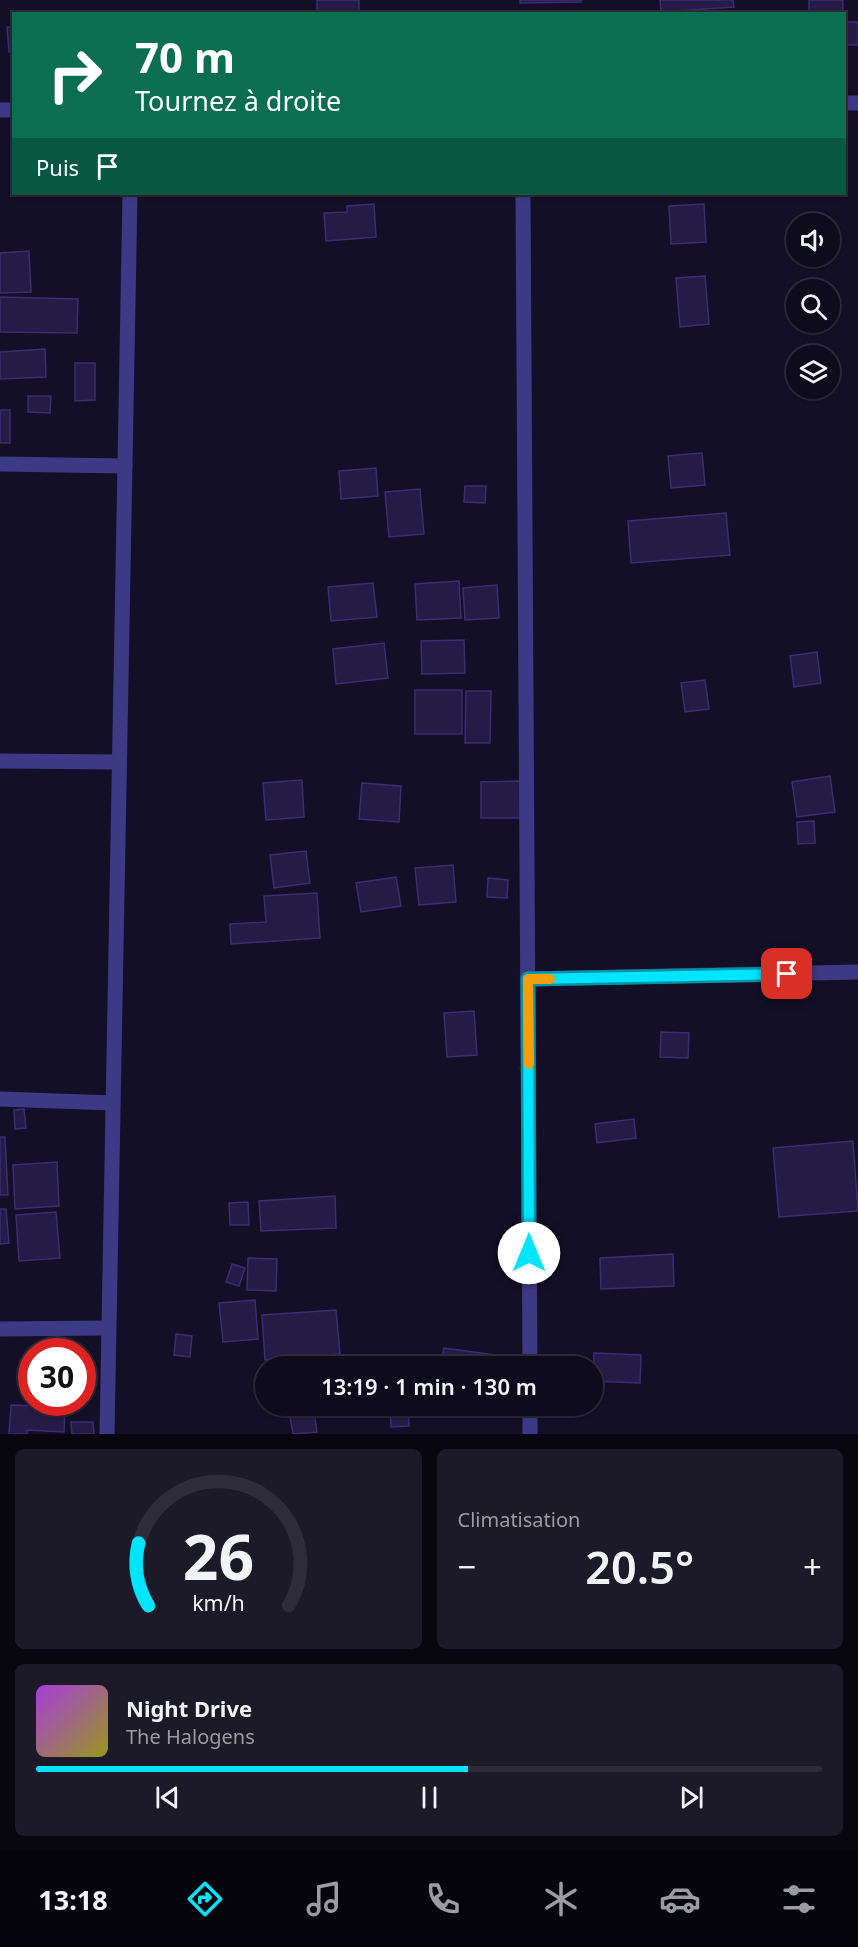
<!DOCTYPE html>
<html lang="fr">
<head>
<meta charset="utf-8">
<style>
  body { margin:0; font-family:"Noto Sans",sans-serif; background:#1c1929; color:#f1f3f6; height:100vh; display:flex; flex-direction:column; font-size:22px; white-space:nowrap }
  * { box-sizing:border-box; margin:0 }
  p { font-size:20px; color:#9b9ba3 }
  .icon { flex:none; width:33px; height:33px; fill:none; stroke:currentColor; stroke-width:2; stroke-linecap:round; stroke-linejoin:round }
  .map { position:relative; height:1434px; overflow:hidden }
  .panel { display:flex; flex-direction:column; gap:15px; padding:15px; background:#08060f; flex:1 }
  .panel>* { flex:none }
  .guide { position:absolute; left:12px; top:12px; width:834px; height:183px; border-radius:0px; box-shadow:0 2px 4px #0004,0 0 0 2px #2e2b3b; background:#0b6e4f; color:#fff; overflow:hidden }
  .fabs { position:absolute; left:786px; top:213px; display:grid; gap:12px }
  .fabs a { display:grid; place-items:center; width:54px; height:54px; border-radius:50%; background:#0e0b1c; box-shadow:0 2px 4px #0004,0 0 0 2px #2e2b3b; font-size:30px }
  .speed { position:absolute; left:18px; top:1338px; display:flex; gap:12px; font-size:30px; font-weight:700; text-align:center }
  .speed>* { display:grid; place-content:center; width:78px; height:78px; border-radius:50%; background:#0e0b1c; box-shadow:0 2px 4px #0004,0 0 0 2px #2e2b3b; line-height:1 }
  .speed .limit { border:9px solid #d22; background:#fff; color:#111 }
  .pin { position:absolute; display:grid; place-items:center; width:51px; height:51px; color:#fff; margin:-26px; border-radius:12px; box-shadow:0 3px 9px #0006 }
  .me { position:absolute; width:66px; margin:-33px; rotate:0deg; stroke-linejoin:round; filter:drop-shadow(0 0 4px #0008) }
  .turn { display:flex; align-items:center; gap:21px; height:126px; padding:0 24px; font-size:27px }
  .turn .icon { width:78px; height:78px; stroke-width:2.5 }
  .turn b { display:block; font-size:42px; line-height:51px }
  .then { display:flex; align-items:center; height:57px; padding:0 24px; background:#0003; gap:12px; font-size:22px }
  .big { font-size:45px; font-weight:600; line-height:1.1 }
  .panel .widget { flex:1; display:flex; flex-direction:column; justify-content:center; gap:9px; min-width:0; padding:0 21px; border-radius:9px; background:#1c1929 }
  .panel .dial { align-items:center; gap:0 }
  .dial svg { height:156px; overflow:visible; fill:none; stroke:#2e2b3b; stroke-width:7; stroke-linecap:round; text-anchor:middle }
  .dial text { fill:#f1f3f6; stroke:none }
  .song { display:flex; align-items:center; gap:18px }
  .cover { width:72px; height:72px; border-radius:9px; background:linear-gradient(135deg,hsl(280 70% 55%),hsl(60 70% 35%)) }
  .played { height:6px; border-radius:3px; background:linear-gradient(90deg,#00e5ff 55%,#2e2b3b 55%) }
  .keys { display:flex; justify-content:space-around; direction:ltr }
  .heat { display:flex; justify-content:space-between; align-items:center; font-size:33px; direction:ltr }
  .panel .tiles { flex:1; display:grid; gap:15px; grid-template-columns:1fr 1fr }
  .widget:last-child { grid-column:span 2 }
  .trip { position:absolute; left:255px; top:1356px; width:348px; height:60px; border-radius:30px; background:#0e0b1c; box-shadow:0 2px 4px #0004,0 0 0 2px #2e2b3b; font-weight:600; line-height:60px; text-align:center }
  .menu { display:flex; height:96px; justify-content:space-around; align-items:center; background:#06040b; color:#9b9ba3 }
  .menu .icon { width:42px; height:42px }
  .menu .selected { color:#00e5ff }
  .menu b { font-size:27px; color:#f1f3f6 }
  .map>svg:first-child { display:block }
</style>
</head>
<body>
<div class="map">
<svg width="858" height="1434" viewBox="0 0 858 1434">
  <rect width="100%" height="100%" fill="#130f26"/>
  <g fill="#241b47" stroke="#3b2d73" stroke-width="1.5">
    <rect x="317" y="0" width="42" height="14"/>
    <path d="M520 0H581V2L520 3Z"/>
    <path d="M660 0H733L734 7 661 12Z"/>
    <rect x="809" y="0" width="34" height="14"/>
    <rect x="844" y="22" width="14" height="23"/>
    <path d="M7 27H14V52H9Z"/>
    <path d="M374 204 376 237 326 241 324 213 347 212V206Z"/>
    <path d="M704 204 706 242 671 244 669 206Z"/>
    <path d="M29 251 31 292 0 293V253Z"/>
    <path d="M705 276 709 324 680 327 676 278Z"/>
    <path d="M0 297 78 299 77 333 0 332Z"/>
    <path d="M45 349 46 377 0 379V352Z"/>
    <path d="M75 363H95V400L75 401Z"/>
    <path d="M28 396H51L50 413 28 412Z"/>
    <rect x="0" y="410" width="10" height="33"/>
    <path d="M702 453 705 485 671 488 668 456Z"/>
    <path d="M376 468 378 496 341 499 339 471Z"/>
    <path d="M465 486H486L485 503 464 502Z"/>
    <path d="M420 489 424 534 389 537 385 492Z"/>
    <path d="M726 513 730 555 631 563 628 521Z"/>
    <path d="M459 581 461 618 417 620 415 584Z"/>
    <path d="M373 583 377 617 331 621 328 587Z"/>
    <path d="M497 585 499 618 465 620 463 588Z"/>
    <path d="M464 640 465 673 422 674 421 641Z"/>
    <path d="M384 643 388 678 336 684 333 649Z"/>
    <path d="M817 652 821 683 794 687 790 656Z"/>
    <path d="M705 680 709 709 685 712 681 683Z"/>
    <rect x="415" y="690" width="47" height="44"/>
    <path d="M466 691H491L490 743H465Z"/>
    <path d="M830 776 835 812 797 817 792 782Z"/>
    <path d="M302 780 304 817 266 820 263 783Z"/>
    <path d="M523 781V818H481V782Z"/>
    <path d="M362 783 401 786 399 822 359 819Z"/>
    <path d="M814 821 815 843 798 844 797 822Z"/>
    <path d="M306 851 310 883 274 888 270 855Z"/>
    <path d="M453 865 456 902 419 905 415 868Z"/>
    <path d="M396 877 401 906 361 912 356 883Z"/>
    <path d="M488 878 508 880 507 898 487 897Z"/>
    <path d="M317 893 320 938 231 944 230 924 266 922 264 896Z"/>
    <path d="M474 1011 477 1055 447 1057 444 1013Z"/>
    <path d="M661 1032 689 1033 688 1058 660 1057Z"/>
    <path d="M24 1109 26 1128 15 1129 14 1110Z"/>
    <path d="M634 1119 636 1138 597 1143 595 1124Z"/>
    <path d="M0 1137H5L8 1195H0Z"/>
    <path d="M853 1141 858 1211 779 1217 773 1148Z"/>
    <path d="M57 1162 59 1206 15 1209 13 1165Z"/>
    <path d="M335 1196 336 1228 261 1231 259 1201Z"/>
    <path d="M248 1202 249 1225H230L229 1203Z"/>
    <path d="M0 1209H6L9 1243 0 1244Z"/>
    <path d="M56 1212 60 1258 19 1261 16 1215Z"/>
    <path d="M673 1254 674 1286 601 1289 600 1258Z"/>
    <path d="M248 1258 277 1259 276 1291 247 1290Z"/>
    <path d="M232 1264 245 1268 239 1286 226 1282Z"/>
    <path d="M255 1300 258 1339 223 1342 219 1303Z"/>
    <path d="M336 1310 340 1354 265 1360 262 1315Z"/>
    <path d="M176 1334 192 1336 190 1357 174 1355Z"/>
    <path d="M444 1348 495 1355 494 1366H441Z"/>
    <path d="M594 1353 641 1355 640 1383 593 1381Z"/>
    <path d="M11 1405 65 1407 64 1432 27 1430V1434H9Z"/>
    <path d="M313 1406 317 1432 293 1434 288 1407Z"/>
    <path d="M390 1406H408L409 1426 391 1427Z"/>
    <path d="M71 1422H93L94 1434H72Z"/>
  </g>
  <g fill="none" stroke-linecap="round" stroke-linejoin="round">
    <g stroke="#3d3a85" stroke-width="15">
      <path d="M844 103H858"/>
      <path d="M0 110H14"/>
      <path d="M523 194 530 1366"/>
      <path d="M0 464 125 466"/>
      <path d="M0 761 119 762"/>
      <path d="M528 979 858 972"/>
      <path d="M0 1099 113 1103"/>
      <path d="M0 1329 108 1328"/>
      <path d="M530 1406V1434"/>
      <path d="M107 1434 130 194"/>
    </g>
  </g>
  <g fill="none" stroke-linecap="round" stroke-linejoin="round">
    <defs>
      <path id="route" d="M529 1253 528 979 787 974"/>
    </defs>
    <use href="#route" stroke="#0095a6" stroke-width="15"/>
    <use href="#route" stroke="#00e5ff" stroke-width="10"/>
    <path stroke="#f59e0b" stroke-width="10" d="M529 1064 528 979H550"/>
  </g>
</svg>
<div class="fabs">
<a><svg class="icon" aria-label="sound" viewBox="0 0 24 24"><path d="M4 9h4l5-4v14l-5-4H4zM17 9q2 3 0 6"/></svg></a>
<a><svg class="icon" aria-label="search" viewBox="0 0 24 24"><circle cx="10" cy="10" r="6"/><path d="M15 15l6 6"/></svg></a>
<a><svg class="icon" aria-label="layers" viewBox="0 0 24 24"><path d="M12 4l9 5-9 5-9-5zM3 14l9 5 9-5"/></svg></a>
</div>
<div class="speed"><div class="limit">30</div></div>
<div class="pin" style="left:787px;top:974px;background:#d93025"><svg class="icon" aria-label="arrive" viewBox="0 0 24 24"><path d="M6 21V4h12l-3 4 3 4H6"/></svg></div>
<svg class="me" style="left:529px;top:1253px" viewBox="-20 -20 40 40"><circle r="19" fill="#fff"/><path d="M0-13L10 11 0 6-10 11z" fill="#00e5ff"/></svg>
<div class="trip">13:19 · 1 min · 130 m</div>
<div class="guide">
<div class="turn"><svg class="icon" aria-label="right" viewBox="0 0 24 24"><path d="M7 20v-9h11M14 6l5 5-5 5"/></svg><div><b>70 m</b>Tournez à droite</div></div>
<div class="then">Puis<svg class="icon" aria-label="arrive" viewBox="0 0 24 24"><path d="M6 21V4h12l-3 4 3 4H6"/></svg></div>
</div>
</div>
<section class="panel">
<div class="tiles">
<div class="widget dial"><svg viewBox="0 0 100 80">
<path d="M14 69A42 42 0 1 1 86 69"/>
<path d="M14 69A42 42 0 0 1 9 37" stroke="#00e5ff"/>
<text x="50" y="56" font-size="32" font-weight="700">26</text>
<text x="50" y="72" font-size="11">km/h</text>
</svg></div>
<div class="widget"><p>Climatisation</p>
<div class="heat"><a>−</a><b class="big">20.5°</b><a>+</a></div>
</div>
<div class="widget">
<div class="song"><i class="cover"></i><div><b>Night Drive</b><p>The Halogens</p></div></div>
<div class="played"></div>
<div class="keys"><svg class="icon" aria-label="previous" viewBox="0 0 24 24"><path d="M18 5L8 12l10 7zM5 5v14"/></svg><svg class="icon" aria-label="pause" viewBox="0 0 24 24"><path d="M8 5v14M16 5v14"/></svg><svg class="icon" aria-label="next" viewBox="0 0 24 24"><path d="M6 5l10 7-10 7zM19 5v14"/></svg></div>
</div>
</div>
</section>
<nav class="menu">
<b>13:18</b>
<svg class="icon selected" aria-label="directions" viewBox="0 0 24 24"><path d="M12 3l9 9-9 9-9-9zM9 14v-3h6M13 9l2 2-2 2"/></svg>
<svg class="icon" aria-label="music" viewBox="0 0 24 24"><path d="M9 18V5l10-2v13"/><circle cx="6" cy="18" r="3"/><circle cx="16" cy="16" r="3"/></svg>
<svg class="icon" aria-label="phone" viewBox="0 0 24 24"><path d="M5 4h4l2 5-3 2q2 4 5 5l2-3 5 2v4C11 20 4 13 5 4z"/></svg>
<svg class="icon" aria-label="climate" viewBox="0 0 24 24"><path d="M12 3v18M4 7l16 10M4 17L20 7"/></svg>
<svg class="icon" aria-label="car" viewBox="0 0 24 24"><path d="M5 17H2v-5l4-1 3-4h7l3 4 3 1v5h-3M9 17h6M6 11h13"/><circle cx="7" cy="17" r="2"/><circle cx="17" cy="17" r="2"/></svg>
<svg class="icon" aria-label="filters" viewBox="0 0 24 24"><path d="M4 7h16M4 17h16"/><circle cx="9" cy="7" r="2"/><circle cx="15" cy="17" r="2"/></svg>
</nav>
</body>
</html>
